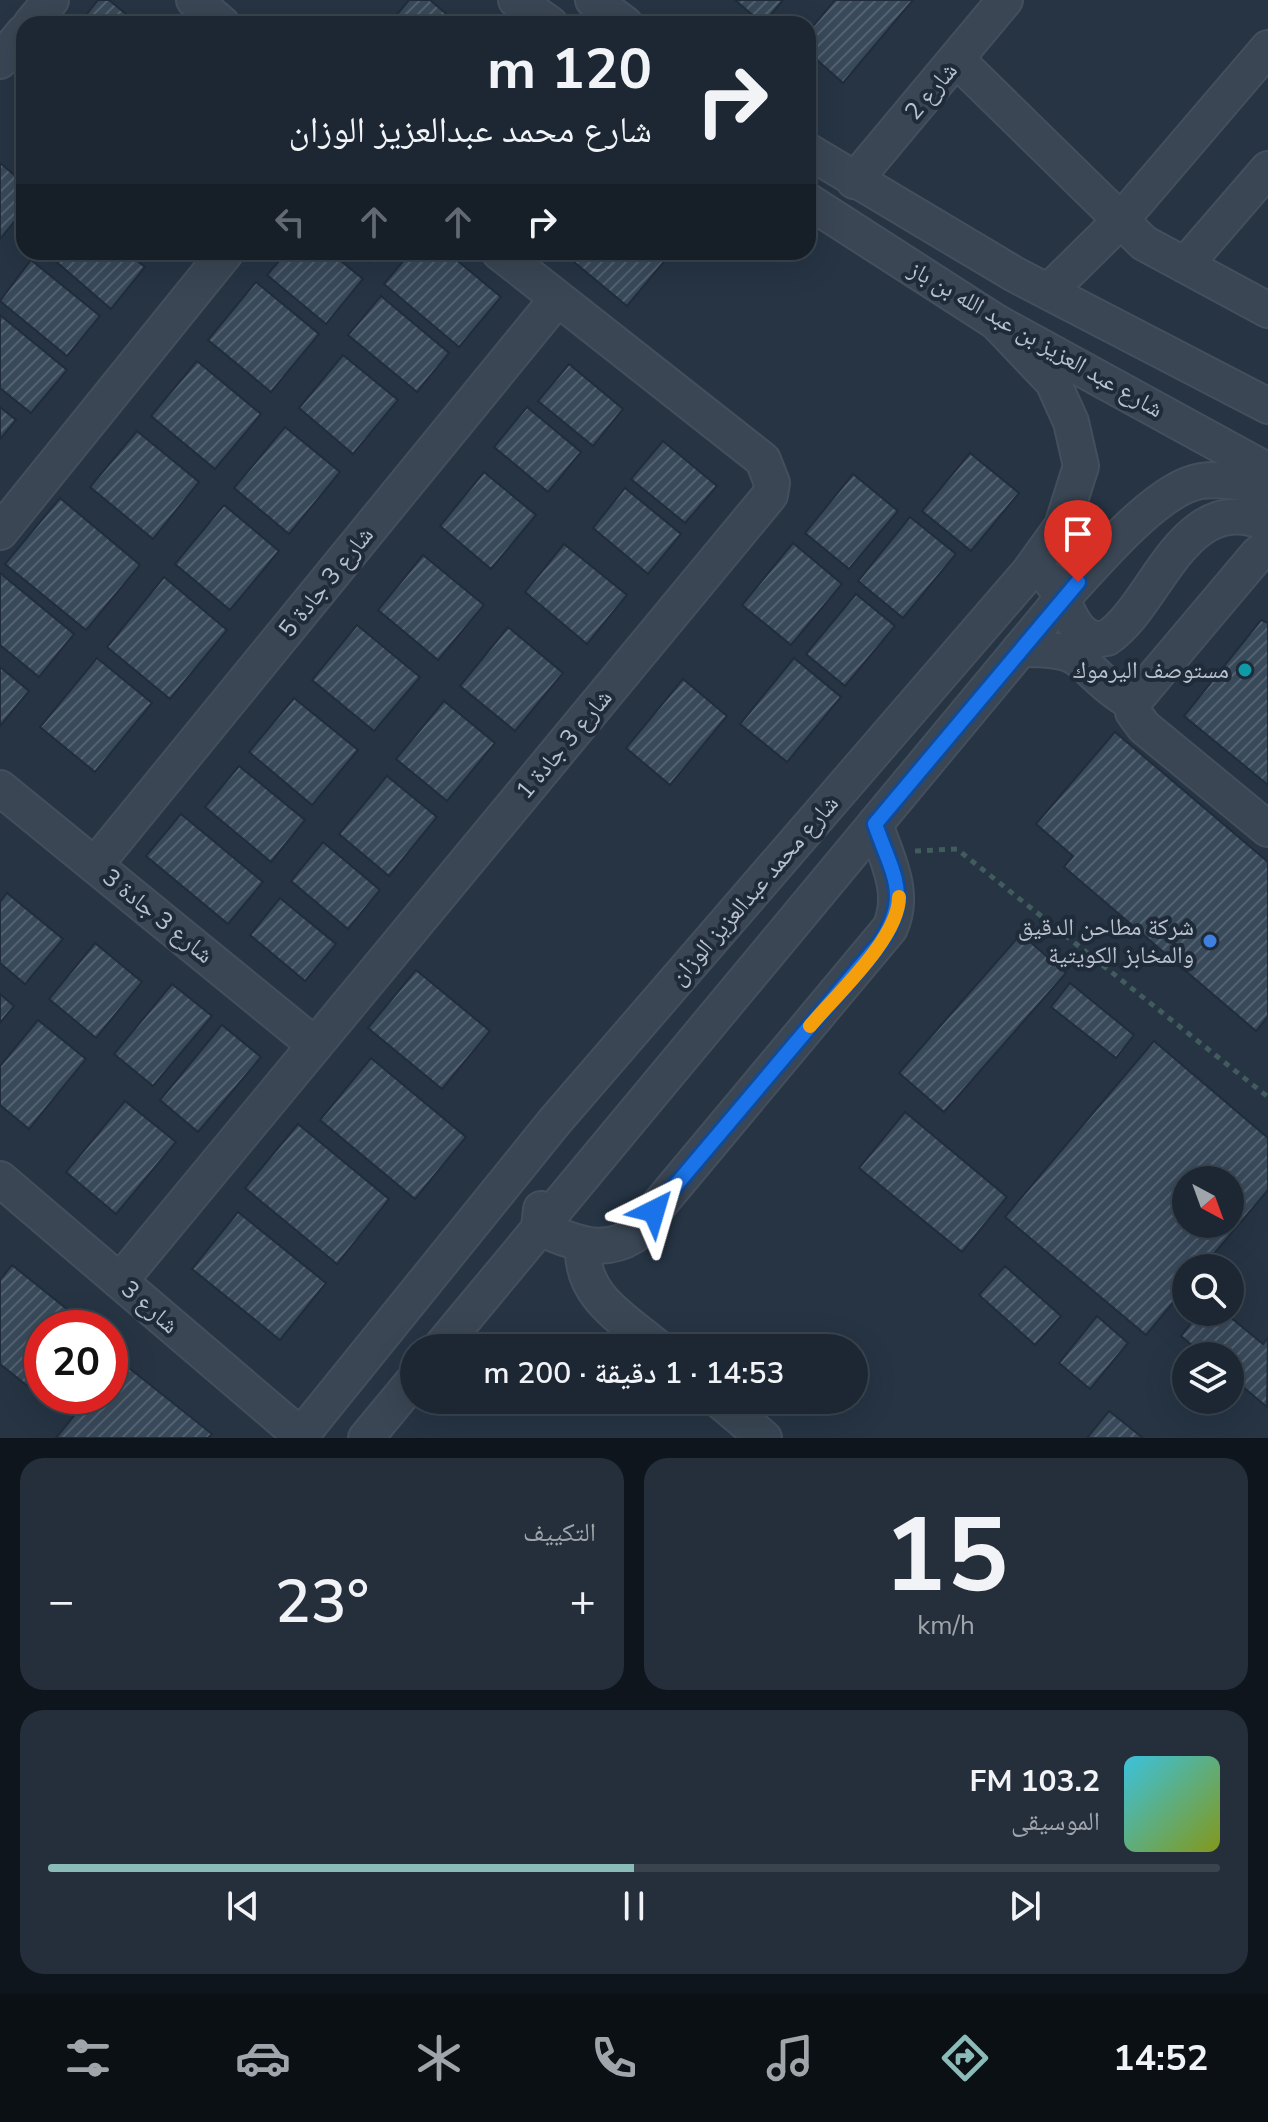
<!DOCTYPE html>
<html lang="ar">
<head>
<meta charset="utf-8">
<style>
  body { margin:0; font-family:"Nunito Sans","Noto Naskh Arabic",sans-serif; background:#252f3b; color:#f1f3f6; direction:rtl; height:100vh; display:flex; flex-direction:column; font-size:30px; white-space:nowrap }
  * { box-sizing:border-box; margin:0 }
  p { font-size:26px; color:#a0a5ac }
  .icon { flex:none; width:44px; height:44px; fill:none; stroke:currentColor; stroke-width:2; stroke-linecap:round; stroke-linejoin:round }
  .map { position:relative; height:1438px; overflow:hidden; direction:ltr }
  .drawer { display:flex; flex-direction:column; gap:20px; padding:20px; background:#0f151c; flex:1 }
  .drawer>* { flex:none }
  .guide { position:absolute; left:16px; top:16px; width:800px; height:244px; border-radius:24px; box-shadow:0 8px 32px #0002,0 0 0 2px #3a444e; direction:rtl; background:#1c2733; color:#f1f3f6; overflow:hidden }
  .needle { width:52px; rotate:139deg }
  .tools { position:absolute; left:1172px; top:1166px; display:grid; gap:16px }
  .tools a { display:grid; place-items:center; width:72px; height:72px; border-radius:50%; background:#1c2733; box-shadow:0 8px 32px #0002,0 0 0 2px #3a444e; font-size:40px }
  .speed { position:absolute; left:24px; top:1310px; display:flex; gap:16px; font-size:40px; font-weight:700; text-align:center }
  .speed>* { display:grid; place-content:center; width:104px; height:104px; border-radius:50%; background:#1c2733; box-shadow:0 8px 32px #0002,0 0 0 2px #3a444e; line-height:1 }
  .speed .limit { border:12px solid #d22; background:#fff; color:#111 }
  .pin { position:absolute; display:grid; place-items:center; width:68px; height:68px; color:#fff; margin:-82px -34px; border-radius:50% 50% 50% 0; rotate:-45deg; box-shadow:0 0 8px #0007 }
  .pin .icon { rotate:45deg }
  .me { position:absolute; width:88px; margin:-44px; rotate:40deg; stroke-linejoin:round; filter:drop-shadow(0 0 6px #0008) }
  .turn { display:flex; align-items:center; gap:28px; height:168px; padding:0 32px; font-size:36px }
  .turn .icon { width:104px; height:104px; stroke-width:2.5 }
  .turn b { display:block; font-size:56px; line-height:68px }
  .lanes { display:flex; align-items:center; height:76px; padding:0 32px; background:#0003; justify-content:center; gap:40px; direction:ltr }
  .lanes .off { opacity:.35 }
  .big { font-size:60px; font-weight:600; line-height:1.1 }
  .drawer .card { flex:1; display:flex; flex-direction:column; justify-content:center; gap:12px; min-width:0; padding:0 28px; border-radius:24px; background:#252f3b }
  .drawer .dial { align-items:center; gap:0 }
  .dial b { font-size:104px; line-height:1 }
  .song { display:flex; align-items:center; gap:24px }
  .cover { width:96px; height:96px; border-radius:12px; background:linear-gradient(135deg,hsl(190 70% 55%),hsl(70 70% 35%)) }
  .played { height:8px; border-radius:4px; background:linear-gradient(90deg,#8bbbb9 50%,#3a444e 50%) }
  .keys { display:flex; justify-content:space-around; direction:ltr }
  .heat { display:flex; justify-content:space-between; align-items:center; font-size:44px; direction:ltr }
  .drawer .tiles { flex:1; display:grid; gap:20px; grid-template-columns:1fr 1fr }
  .card:last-child { grid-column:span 2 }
  .trip { position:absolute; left:400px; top:1334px; width:468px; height:80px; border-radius:40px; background:#1c2733; box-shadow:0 8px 32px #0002,0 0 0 2px #3a444e; font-weight:600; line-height:80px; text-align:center; direction:rtl }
  .tabs { display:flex; height:128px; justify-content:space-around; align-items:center; background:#0b1014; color:#a0a5ac }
  .tabs .icon { width:56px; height:56px }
  .tabs .on { color:#8bbbb9 }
  .tabs b { font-size:36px; color:#f1f3f6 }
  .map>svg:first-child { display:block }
</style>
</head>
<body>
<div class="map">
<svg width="1268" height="1438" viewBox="0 0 1268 1438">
  <defs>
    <pattern id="building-hatch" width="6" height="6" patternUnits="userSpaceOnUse" patternTransform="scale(2)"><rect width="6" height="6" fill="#38495a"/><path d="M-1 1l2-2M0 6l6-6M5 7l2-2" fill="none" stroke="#536170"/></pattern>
  </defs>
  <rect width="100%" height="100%" fill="#263444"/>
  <g fill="url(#building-hatch)" stroke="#212d3b" stroke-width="2" fill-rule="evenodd">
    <path d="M98 0H109L138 24H79Z"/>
    <path d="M409 0H430L457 23 389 24Z"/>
    <path d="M735 0H783L763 24Z"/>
    <path d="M835 0H913L843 83 808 52V32Z"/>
    <path d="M0 163 24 183V210L0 239Z"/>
    <path d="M45 252H126L145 267 111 309Z"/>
    <path d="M287 252H330L363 279 326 324 267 275Z"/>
    <path d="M358 252H378L370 262Z"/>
    <path d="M411 252H447L501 297 459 347 384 284Z"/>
    <path d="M562 252H672L627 306Z"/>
    <path d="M31 260 100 316 67 356 0 301Z"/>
    <path d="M256 282 319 334 271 392 208 340Z"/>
    <path d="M381 296 449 353 417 392 348 335Z"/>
    <path d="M0 315 67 370 31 413 0 388Z"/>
    <path d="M343 355 398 400 353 454 299 408Z"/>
    <path d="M197 361 261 414 215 469 151 416Z"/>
    <path d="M569 364 623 409 593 446 538 401Z"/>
    <path d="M0 407 16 420 0 439Z"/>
    <path d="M527 407 581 452 548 492 494 447Z"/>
    <path d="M285 427 340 472 289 534 234 488Z"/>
    <path d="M137 431 199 482 153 539 90 487Z"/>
    <path d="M663 441 717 486 685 523 631 479Z"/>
    <path d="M970 453 1019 493 971 551 922 511Z"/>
    <path d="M484 472 536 515 491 569 440 526Z"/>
    <path d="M853 474 898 511 849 569 805 533Z"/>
    <path d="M625 488 681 534 648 574 593 528Z"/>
    <path d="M60 498 140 565 86 630 5 564Z"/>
    <path d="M224 505 279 551 230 610 175 564Z"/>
    <path d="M910 517 956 554 903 618 858 581Z"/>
    <path d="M793 543 842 584 791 645 742 605Z"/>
    <path d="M564 544 627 595 587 644 525 592Z"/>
    <path d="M423 555 484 605 438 660 378 610Z"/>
    <path d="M0 573 74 634 39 677 0 645Z"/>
    <path d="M164 577 227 630 170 699 107 647Z"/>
    <path d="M856 594 895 626 845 686 806 654Z"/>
    <path d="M1261 620 1268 623V785L1184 716Z"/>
    <path d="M357 625 420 677 374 731 312 680Z"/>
    <path d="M508 627 563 673 515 731 460 686Z"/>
    <path d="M97 658 152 703 95 772 40 727Z"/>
    <path d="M794 658 841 697 787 762 740 724Z"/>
    <path d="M0 667 29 691 0 726Z"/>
    <path d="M683 679 727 716 670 785 626 748Z"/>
    <path d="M294 698 358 750 312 805 249 752Z"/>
    <path d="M444 701 495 743 447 801 396 759Z"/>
    <path d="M1115 732 1268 862V1016L1256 1031 1064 867 1073 856 1036 824Z"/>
    <path d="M239 766 305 820 271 862 205 807Z"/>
    <path d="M387 776 437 817 389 876 339 834Z"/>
    <path d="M181 814 263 882 228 924 146 856Z"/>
    <path d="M323 842 380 890 348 929 291 881Z"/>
    <path d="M7 893 63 939 25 984 0 963V902Z"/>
    <path d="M280 898 336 944 305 981 250 935Z"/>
    <path d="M1021 934 1066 973 944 1112 899 1073Z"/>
    <path d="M95 943 142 982 96 1038 49 999Z"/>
    <path d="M416 970 490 1031 442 1089 368 1028Z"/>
    <path d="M1070 983 1134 1035 1116 1058 1051 1007Z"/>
    <path d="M172 984 212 1016 153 1086 114 1054Z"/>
    <path d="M0 994 14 1006 0 1023Z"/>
    <path d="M38 1020 86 1059 29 1129 0 1105V1066Z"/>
    <path d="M222 1025 261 1057 198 1132 160 1100Z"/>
    <path d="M1154 1041 1268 1138V1190L1202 1268H1186V1287L1146 1335 1005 1217ZM1186 1180H1230V1224H1186Z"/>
    <path d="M371 1058 466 1137 415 1199 320 1120Z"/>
    <path d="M125 1101 176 1142 116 1214 66 1172Z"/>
    <path d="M905 1112 1007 1197 962 1252 859 1168Z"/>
    <path d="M298 1124 389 1199 337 1264 245 1188Z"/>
    <path d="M238 1212 326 1283 280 1340 192 1269Z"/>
    <path d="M12 1265 88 1326 42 1328V1384L35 1392 0 1364V1280Z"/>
    <path d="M1005 1266 1061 1316 1035 1345 979 1295Z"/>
    <path d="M1200 1312H1224L1263 1344 1268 1338 1267 1407 1230 1376V1356H1205L1181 1336Z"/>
    <path d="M1097 1316 1128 1343 1090 1389 1059 1363Z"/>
    <path d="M119 1360 212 1434 208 1438H56L90 1396H110V1371Z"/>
    <path d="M1109 1411 1143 1438H1087Z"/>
  </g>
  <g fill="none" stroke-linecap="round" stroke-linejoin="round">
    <defs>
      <g id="minor">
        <path d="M194 0 222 24"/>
        <path d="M516 0 550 24"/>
        <path d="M593 0 625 24"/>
        <path d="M31 24 51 0"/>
        <path d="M957 60 1144 243 1268 310"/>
        <path d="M0 61 24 32"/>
        <path d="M808 151 1014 274 1268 406"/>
        <path d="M854 181 1005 0"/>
        <path d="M808 201 996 322 1268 471"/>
        <path d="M1185 265 1268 169"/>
        <path d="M1049 291 1121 220 1268 48"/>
        <path d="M0 532 226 252"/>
        <path d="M1051 581C1068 601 1072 646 1107 638 1158 604 1183 486 1268 524"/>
        <path d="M1020 649C1091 648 1073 663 1123 697L1140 694 1258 554 1268 547"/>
        <path d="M1130 697 1133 712 1144 727 1268 829"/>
        <path d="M0 788 315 1045"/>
        <path d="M95 865 557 299"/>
        <path d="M0 1179 301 1436"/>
        <path d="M541 1209 539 1228C571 1241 601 1256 633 1236L890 928C906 892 887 860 875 824"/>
        <path d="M583 1245C580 1297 623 1318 658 1348"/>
        <path d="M120 1281 770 495 772 483 763 460 499 252"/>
        <path d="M440 1348 1061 600C1092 567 1156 488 1201 481 1223 478 1247 483 1268 488"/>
        <path d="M719 1400 764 1438"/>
        <path d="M299 1438 555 1121 1029 572 1062 526 1081 466 1071 422 1053 382 996 322"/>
        <path d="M366 1438 414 1380"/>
      </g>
    </defs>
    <use href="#minor" stroke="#444f5d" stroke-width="38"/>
    <path stroke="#415c5d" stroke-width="5" stroke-dasharray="6 6" stroke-linecap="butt" d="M915 851 957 849 1268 1097"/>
    <use href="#minor" stroke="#3a4654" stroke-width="34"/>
  </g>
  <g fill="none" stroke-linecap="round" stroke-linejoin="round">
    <defs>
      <path id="route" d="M654 1211 880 943C912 895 892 874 875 824L1078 582"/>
    </defs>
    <use href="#route" stroke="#114b97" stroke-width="20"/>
    <use href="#route" stroke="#1a73e8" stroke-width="14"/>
    <path stroke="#f59e0b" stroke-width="14" d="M810 1026C836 995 899 938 899 897"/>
  </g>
  <circle fill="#0f9aa8" stroke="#1f2b39" stroke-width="3" cx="1245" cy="670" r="8"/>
  <circle fill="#3f7fe0" stroke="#1f2b39" stroke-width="3" cx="1210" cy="941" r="8"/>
  <g text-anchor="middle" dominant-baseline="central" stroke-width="8" stroke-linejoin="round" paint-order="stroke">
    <g font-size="24" fill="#b8c1cd" stroke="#1f2b39">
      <text transform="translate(931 91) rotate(-50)">شارع 2</text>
      <text transform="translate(1036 339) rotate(30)">شارع عبد العزيز بن عبد الله بن باز</text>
      <text transform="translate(326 582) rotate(-51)">شارع 3 جادة 5</text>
      <text transform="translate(564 744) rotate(-50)">شارع 3 جادة 1</text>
      <text transform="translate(754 890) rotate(-49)">شارع محمد عبدالعزيز الوزان</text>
      <text transform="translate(158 916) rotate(39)">شارع 3 جادة 3</text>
      <text transform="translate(150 1307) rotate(41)">شارع 3</text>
    </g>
    <g font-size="24" fill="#b8c1cd" stroke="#1f2b39" text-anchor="end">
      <text x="1229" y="670">مستوصف اليرموك</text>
      <text x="1194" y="927">شركة مطاحن الدقيق<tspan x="1194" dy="28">والمخابز الكويتية</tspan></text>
    </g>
  </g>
</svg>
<div class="tools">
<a><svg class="needle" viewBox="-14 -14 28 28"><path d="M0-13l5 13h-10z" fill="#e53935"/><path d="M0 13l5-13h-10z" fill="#a0a5ac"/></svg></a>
<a><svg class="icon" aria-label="search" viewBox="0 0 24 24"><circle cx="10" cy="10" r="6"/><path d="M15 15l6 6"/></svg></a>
<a><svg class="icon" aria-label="layers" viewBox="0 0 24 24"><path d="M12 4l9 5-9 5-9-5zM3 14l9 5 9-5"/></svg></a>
</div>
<div class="speed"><div class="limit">20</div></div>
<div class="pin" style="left:1078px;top:582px;background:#d93025"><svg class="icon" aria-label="arrive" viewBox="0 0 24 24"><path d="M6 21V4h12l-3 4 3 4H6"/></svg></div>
<svg class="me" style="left:654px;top:1211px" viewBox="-20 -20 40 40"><path d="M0-17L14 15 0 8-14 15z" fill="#1a73e8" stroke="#fff" stroke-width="4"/></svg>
<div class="trip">14:53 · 1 دقيقة · 200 m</div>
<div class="guide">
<div class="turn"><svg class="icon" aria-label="right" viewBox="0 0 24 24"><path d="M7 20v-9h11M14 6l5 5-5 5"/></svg><div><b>120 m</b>شارع محمد عبدالعزيز الوزان</div></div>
<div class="lanes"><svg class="icon off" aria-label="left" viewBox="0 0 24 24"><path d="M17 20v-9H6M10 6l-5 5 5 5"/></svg><svg class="icon off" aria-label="ahead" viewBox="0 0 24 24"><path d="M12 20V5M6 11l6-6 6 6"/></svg><svg class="icon off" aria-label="ahead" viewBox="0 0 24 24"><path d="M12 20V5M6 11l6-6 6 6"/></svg><svg class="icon" aria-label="right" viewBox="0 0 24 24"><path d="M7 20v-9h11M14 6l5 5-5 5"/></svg></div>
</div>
</div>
<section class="drawer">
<div class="tiles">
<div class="card dial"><b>15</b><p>km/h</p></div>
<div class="card"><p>التكييف</p>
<div class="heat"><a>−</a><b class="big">23°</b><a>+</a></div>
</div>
<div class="card">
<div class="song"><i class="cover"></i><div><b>103.2 FM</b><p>الموسيقى</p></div></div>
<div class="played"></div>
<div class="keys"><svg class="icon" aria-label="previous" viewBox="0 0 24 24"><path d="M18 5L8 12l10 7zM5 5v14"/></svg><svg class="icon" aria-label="pause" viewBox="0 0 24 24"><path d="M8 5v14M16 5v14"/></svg><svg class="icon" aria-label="next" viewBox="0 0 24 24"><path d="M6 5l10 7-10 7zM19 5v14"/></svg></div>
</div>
</div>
</section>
<nav class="tabs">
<b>14:52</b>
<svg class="icon on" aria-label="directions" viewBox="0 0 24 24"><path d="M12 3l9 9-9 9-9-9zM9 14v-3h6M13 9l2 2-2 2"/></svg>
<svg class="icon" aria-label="music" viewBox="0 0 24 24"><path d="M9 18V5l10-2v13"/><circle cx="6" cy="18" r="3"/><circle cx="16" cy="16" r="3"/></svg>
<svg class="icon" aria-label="phone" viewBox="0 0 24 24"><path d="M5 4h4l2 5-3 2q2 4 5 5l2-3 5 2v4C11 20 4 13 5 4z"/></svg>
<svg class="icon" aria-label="climate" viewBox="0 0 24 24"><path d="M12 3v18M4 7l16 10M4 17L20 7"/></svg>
<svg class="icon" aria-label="car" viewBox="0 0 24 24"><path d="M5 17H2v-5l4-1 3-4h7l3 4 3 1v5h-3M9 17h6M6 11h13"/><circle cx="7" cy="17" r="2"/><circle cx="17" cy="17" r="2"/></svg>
<svg class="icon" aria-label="filters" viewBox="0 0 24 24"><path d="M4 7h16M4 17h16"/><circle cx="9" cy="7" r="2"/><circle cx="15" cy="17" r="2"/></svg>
</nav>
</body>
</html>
